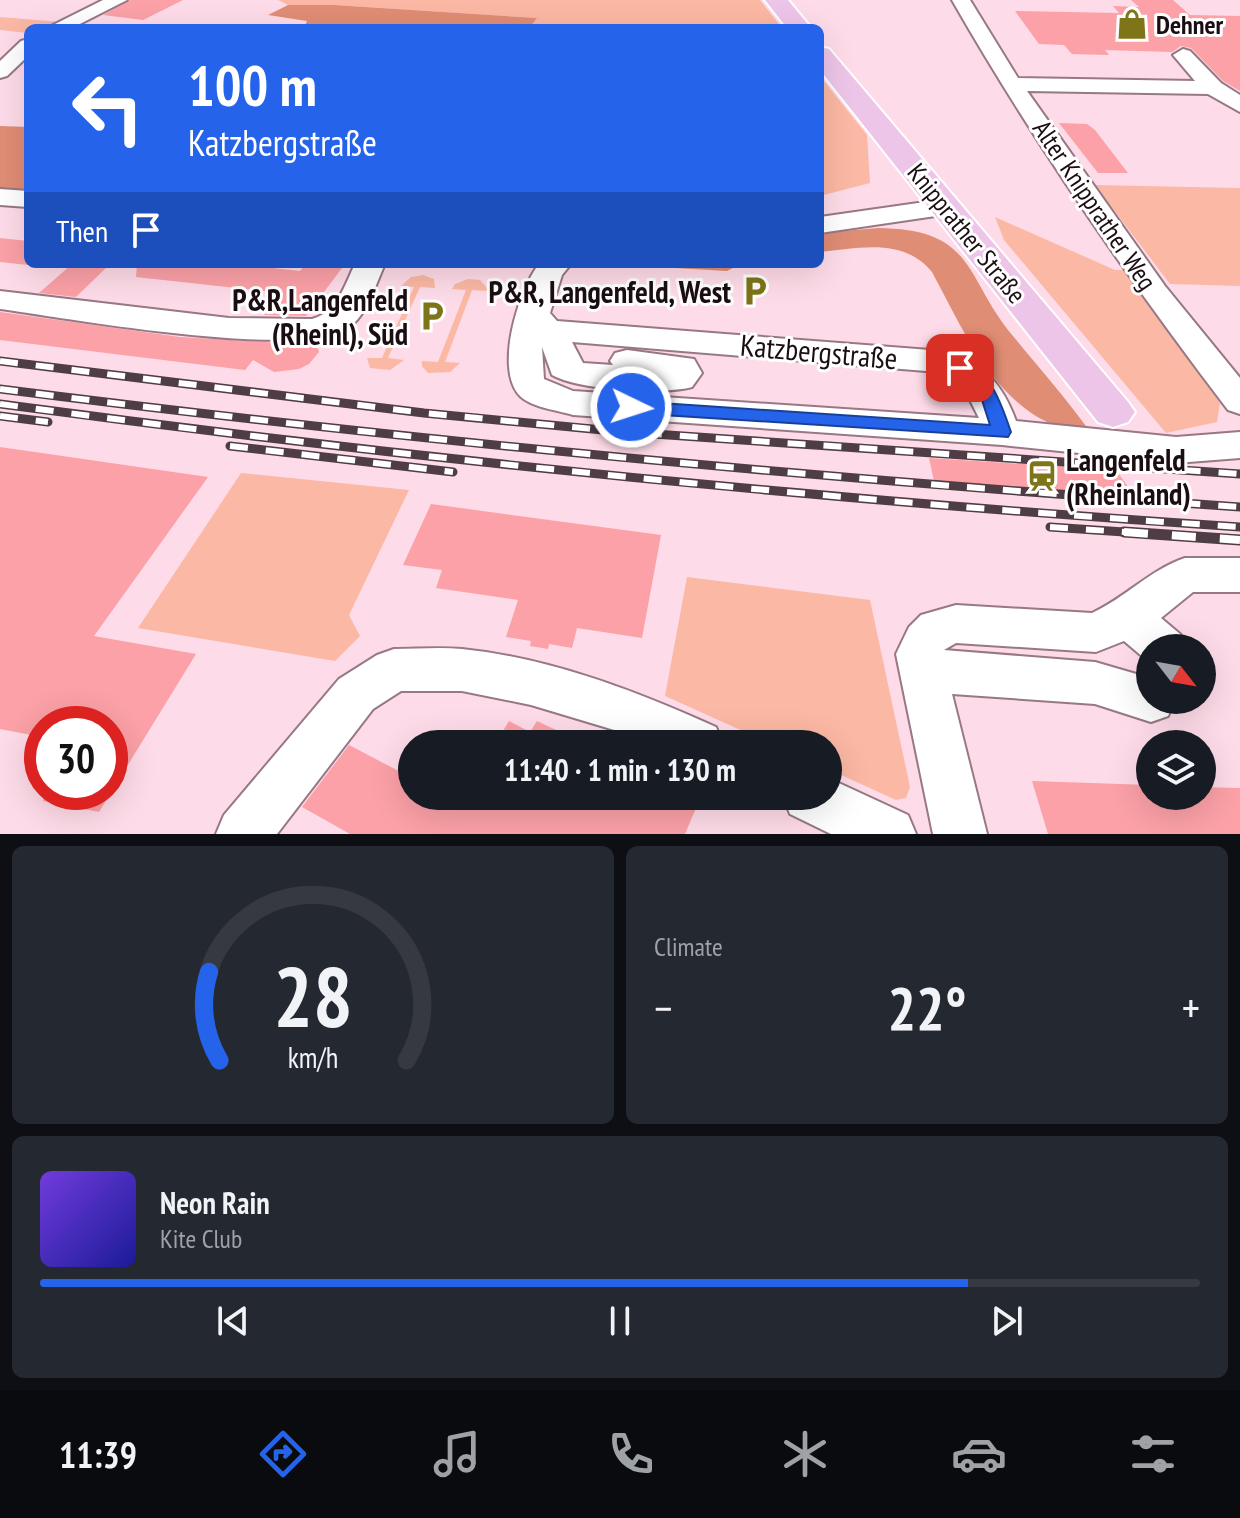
<!DOCTYPE html>
<html lang="en">
<head>
<meta charset="utf-8">
<style>
  body { margin:0; font-family:"PT Sans Narrow",sans-serif; background:#242831; color:#f1f3f6; height:100vh; display:flex; flex-direction:column; font-size:30px; white-space:nowrap }
  * { box-sizing:border-box; margin:0 }
  p { font-size:26px; color:#9ea1a6 }
  .icon { flex:none; width:44px; height:44px; fill:none; stroke:currentColor; stroke-width:2; stroke-linecap:round; stroke-linejoin:round }
  .map { position:relative; height:834px; overflow:hidden }
  .panel { display:flex; flex-direction:column; gap:12px; padding:12px; background:#0d0f14; flex:1 }
  .panel>* { flex:none }
  .guide { position:absolute; left:24px; top:24px; width:800px; height:244px; border-radius:12px; box-shadow:0 8px 32px #0002; background:#2563eb; color:#fff; overflow:hidden }
  .needle { width:52px; rotate:121deg }
  .controls { position:absolute; left:1136px; top:634px; display:grid; gap:16px }
  .controls a { display:grid; place-items:center; width:80px; height:80px; border-radius:50%; background:#171b24; box-shadow:0 8px 32px #0002; font-size:40px }
  .speed { position:absolute; left:24px; top:706px; display:flex; gap:16px; font-size:40px; font-weight:700; text-align:center }
  .speed>* { display:grid; place-content:center; width:104px; height:104px; border-radius:50%; background:#171b24; box-shadow:0 8px 32px #0002; line-height:1 }
  .speed .limit { border:12px solid #d22; background:#fff; color:#111 }
  .pin { position:absolute; display:grid; place-items:center; width:68px; height:68px; color:#fff; margin:-34px; border-radius:16px; box-shadow:0 4px 12px #0006 }
  .me { position:absolute; width:88px; margin:-44px; rotate:94deg; stroke-linejoin:round; filter:drop-shadow(0 0 6px #0008) }
  .turn { display:flex; align-items:center; gap:28px; height:168px; padding:0 32px; font-size:36px }
  .turn .icon { width:104px; height:104px; stroke-width:2.5 }
  .turn b { display:block; font-size:56px; line-height:68px }
  .then { display:flex; align-items:center; height:76px; padding:0 32px; background:#0003; gap:16px; font-size:30px }
  .big { font-size:60px; font-weight:700; line-height:1.1 }
  .panel .card { flex:1; display:flex; flex-direction:column; justify-content:center; gap:12px; min-width:0; padding:0 28px; border-radius:12px; background:#242831 }
  .panel .dial { align-items:center; gap:0 }
  .dial svg { height:208px; overflow:visible; fill:none; stroke:#363941; stroke-width:7; stroke-linecap:round; text-anchor:middle }
  .dial text { fill:#f1f3f6; stroke:none }
  .song { display:flex; align-items:center; gap:24px }
  .cover { width:96px; height:96px; border-radius:12px; background:linear-gradient(135deg,hsl(260 70% 55%),hsl(240 70% 35%)) }
  .played { height:8px; border-radius:4px; background:linear-gradient(90deg,#2563eb 80%,#363941 80%) }
  .keys { display:flex; justify-content:space-around; direction:ltr }
  .heat { display:flex; justify-content:space-between; align-items:center; font-size:44px; direction:ltr }
  .panel .tiles { flex:1; display:grid; gap:12px; grid-template-columns:1fr 1fr }
  .card:last-child { grid-column:span 2 }
  .trip { position:absolute; left:398px; top:730px; width:444px; height:80px; border-radius:40px; background:#171b24; box-shadow:0 8px 32px #0002; font-weight:700; line-height:80px; text-align:center }
  .tab-bar { display:flex; height:128px; justify-content:space-around; align-items:center; background:#090b0e; color:#9ea1a6 }
  .tab-bar .icon { width:56px; height:56px }
  .tab-bar .selected { color:#2563eb }
  .tab-bar b { font-size:36px; color:#f1f3f6 }
  .map>svg:first-child { display:block }
</style>
</head>
<body>
<div class="map">
<svg width="1240" height="834" viewBox="0 0 1240 834">
  <rect width="100%" height="100%" fill="#fedbe8"/>
  <g fill="#fbb8a4">
    <path d="M278 0H760L782 28H529L536 18 334 5H288Z"/>
    <path d="M0 17 61 22 49 28H28V33L0 30Z"/>
    <path d="M820 76 867 135 870 183 820 196Z"/>
    <path d="M1095 185 1240 188V286L1170 284Z"/>
    <path d="M995 217 1115 270H1124L1220 403 1217 422 1166 433 1004 240Z"/>
    <path d="M423 275 434 279 435 288 420 287 388 358 404 360 390 370 370 368 367 358H382L414 287 401 286 411 277Z"/>
    <path d="M468 279 480 280 487 288V291L472 290 445 362 460 363 450 372 428 373 422 366V361L438 362 466 290 452 289 455 284Z"/>
    <path d="M241 473 409 490 349 615 360 636 335 661 138 628Z"/>
    <path d="M687 577 870 600 910 787 906 798 896 800 828 769V744H772L665 696Z"/>
  </g>
  <g fill="#e08d75">
    <path d="M288 5H334L537 18 529 28H304L307 21 268 15Z"/>
    <path d="M0 126 28 127V193L0 190Z"/>
    <path d="M878 228C977 229 964 278 1013 336 1040 369 1067 399 1091 433 1005 429 967 337 932 272 903 237 860 248 820 252V233Z"/>
    <path d="M606 264H741L727 271Z"/>
  </g>
  <g fill="#fba1a7">
    <path d="M130 0H183L143 20 103 15Z"/>
    <path d="M1131 0H1173L1190 15 1240 16V91L1223 81 1191 48 1181 46 1172 52 1105 50 1109 55 1072 54 1064 45 1039 44 1015 11 1119 13 1113 6 1139 7Z"/>
    <path d="M1059 123 1087 124 1095 130 1128 173H1098Z"/>
    <path d="M0 238 28 241V265L0 262Z"/>
    <path d="M72 264H110L76 297 39 293Z"/>
    <path d="M137 264H235L300 271 306 264H345L306 316 264 315 282 293 136 277Z"/>
    <path d="M0 312 180 337 282 343 315 340 319 352 309 364 299 369 274 372 253 360 245 370 0 340Z"/>
    <path d="M0 447 208 477 94 636 196 654 99 812 43 801 44 792H110V724H42V737L0 729Z"/>
    <path d="M929 458 1116 470 1134 495 934 481Z"/>
    <path d="M431 504 661 535 642 638 577 628 572 648 549 644 548 649 530 646 531 641 506 637 518 600 436 588 442 570 403 565Z"/>
    <path d="M509 721 530 732 537 721 586 744H495Z"/>
    <path d="M349 745 412 778V796H447L458 802 462 796H701L685 834H350L302 807Z"/>
    <path d="M1032 781 1150 785V796H1202V787L1240 788V834H1048Z"/>
  </g>
  <g fill="none" stroke-linecap="round" stroke-linejoin="round">
    <defs>
      <g id="minor">
        <path d="M103 0H127L72 28H47Z"/>
        <path d="M952 0H970L1018 78 1195 81 1173 55 1183 49 1190 51 1221 83 1240 95V112L1208 94 1027 91 1165 286 1240 378V414L1228 410C1128 279 1034 143 952 0Z"/>
        <path d="M28 39V56L7 76 0 78V61L21 41Z"/>
        <path d="M0 189 28 191V207L0 205Z"/>
        <path d="M946 199 956 201 959 207 956 213 820 233V217Z"/>
        <path d="M355 264H385C376 283 367 316 348 328 299 360 66 318 0 309V291L229 318 312 319C338 312 344 286 355 264Z"/>
        <path d="M539 264H571L562 275 550 313 557 321 943 351C983 362 1002 383 1016 421L1176 437 1240 432V458L1176 463 1002 445 573 415C557 410 534 408 521 397 493 371 519 289 539 264ZM572 342 938 372 964 388 979 418 573 391 544 379 542 347 552 375C578 390 663 395 692 387L702 373 694 359 627 350 615 353 610 361 613 365 583 363Z"/>
        <path d="M1185 558H1240V592H1193L1161 618 1180 634 1187 648H1150V663L1124 641 1096 652 956 643 944 650 1095 662 1150 678V700H1175L1168 716 1151 722 1095 704 952 694 987 834H933L896 654 909 627 921 615 956 605 1092 613C1125 598 1151 569 1185 558Z"/>
        <path d="M394 649C416 649 440 647 462 649 550 658 636 691 716 727L723 744H646L621 732 531 705 462 691H401L373 709 277 834H216L224 815 339 679 377 655Z"/>
        <path d="M828 778 908 815 916 834H831L790 814 783 796H828Z"/>
      </g>
      <g id="major">
        <path d="M765 0H788L811 28H787Z"/>
        <path d="M820 47 829 49 1128 402 1135 412 1128 422 1113 427 1098 422 820 70Z"/>
      </g>
    </defs>
    <use href="#minor" stroke="#977884" stroke-width="4"/>
    <use href="#major" stroke="#fff" stroke-width="4"/>
    <use href="#minor" fill="#fff" fill-rule="evenodd"/>
    <use href="#major" fill="#edc5e8" fill-rule="evenodd"/>
    <defs>
      <g id="rail-far1">
        <path d="M0 361 424 413 624 432 1240 474"/>
        <path d="M0 389C412 441 825 479 1240 507"/>
        <path d="M0 404C412 459 825 500 1240 527"/>
        <path d="M0 416 48 422"/>
        <path d="M230 446 453 472"/>
        <path d="M1050 527 1154 534"/>
      </g>
      <path id="rail" d="M1124 532 1240 540"/>
    </defs>
    <use href="#rail-far1" stroke="#4e3d44" stroke-width="9"/>
    <use href="#rail" stroke="#4e3d44" stroke-width="11"/>
    <use href="#rail-far1" stroke="#fff" stroke-width="6" stroke-dasharray="18" stroke-linecap="butt"/>
    <use href="#rail" stroke="#fff" stroke-width="8" stroke-dasharray="24" stroke-linecap="butt"/>
  </g>
  <path fill="#2563eb" stroke="#184099" stroke-width="2" d="M960 363C992 371 1001 404 1011 432L1008 437 631 413 622 407 631 401 990 425 981 397 971 384 951 368Z"/>
  <defs>
    <symbol id="shop-bare" viewBox="-9 -9 18 18"><path d="M-5-2.5h2.3a2.7 3.5 0 0 1 5.4 0H5L5.5 6h-11ZM-1.5-2.5h3a1.5 2.3 0 0 0-3 0Z" fill="#7e7518" stroke="#fff" stroke-width="2.5" paint-order="stroke"/></symbol>
    <symbol id="parking-bare" viewBox="-9 -9 18 18"><path d="M-3.5-5.5H1a3.5 3.5 0 0 1 0 7H-1V5.5H-3.5ZM-1-3.4V-.6H.8a1.4 1.4 0 0 0 0-2.8Z" fill="#7e7518" stroke="#fff" stroke-width="2.5" paint-order="stroke"/></symbol>
    <symbol id="station-bare" viewBox="-9 -9 18 18"><path d="M-3-6H3Q5-6 5-4V2Q5 4 3 4L4.5 6H3L1.5 4h-3L-3 6H-4.5L-3 4Q-5 4-5 2V-4Q-5-6-3-6ZM-3.5-4v3h7v-3ZM-3.5 1v1.5H-2V1ZM2 1v1.5H3.5V1Z" fill="#7e7518" stroke="#fff" stroke-width="2.5" paint-order="stroke"/></symbol>
  </defs>
  <g fill-rule="evenodd">
    <use href="#shop-bare" x="1110" y="2" width="44" height="44"/>
    <use href="#parking-bare" x="733" y="269" width="44" height="44"/>
    <use href="#parking-bare" x="410" y="294" width="44" height="44"/>
    <use href="#station-bare" x="1020" y="454" width="44" height="44"/>
  </g>
  <g text-anchor="middle" dominant-baseline="central" stroke-width="6" stroke-linejoin="round" paint-order="stroke">
    <g font-size="26" font-weight="bold" fill="#1a0e13" stroke="#fff" text-anchor="start">
      <text x="1156" y="24">Dehner</text>
    </g>
    <g font-size="26" fill="#1a0e13" stroke="#fff">
      <text transform="translate(1095 205) rotate(56)">Alter Knipprather Weg</text>
      <text transform="translate(967 233) rotate(51)">Knipprather Straße</text>
    </g>
    <g font-size="30" font-weight="bold" fill="#1a0e13" stroke="#fff" text-anchor="end">
      <text x="731" y="291">P&amp;R, Langenfeld, West</text>
      <text x="408" y="299">P&amp;R,Langenfeld<tspan x="408" dy="34">(Rheinl), Süd</tspan></text>
      <text x="1066" y="459" text-anchor="start">Langenfeld<tspan x="1066" dy="34">(Rheinland)</tspan></text>
    </g>
    <g font-size="30" fill="#1a0e13" stroke="#fff">
      <text transform="translate(819 351) rotate(5)">Katzbergstraße</text>
    </g>
  </g>
</svg>
<div class="controls">
<a><svg class="needle" viewBox="-14 -14 28 28"><path d="M0-13l5 13h-10z" fill="#e53935"/><path d="M0 13l5-13h-10z" fill="#9ea1a6"/></svg></a>
<a><svg class="icon" aria-label="layers" viewBox="0 0 24 24"><path d="M12 4l9 5-9 5-9-5zM3 14l9 5 9-5"/></svg></a>
</div>
<div class="speed"><div class="limit">30</div></div>
<div class="pin" style="left:960px;top:368px;background:#d93025"><svg class="icon" aria-label="arrive" viewBox="0 0 24 24"><path d="M6 21V4h12l-3 4 3 4H6"/></svg></div>
<svg class="me" style="left:631px;top:407px" viewBox="-20 -20 40 40"><circle r="17" fill="#2563eb" stroke="#fff" stroke-width="3"/><path d="M0-11L8 9 0 5-8 9z" fill="#fff"/></svg>
<div class="trip">11:40 · 1 min · 130 m</div>
<div class="guide">
<div class="turn"><svg class="icon" aria-label="left" viewBox="0 0 24 24"><path d="M17 20v-9H6M10 6l-5 5 5 5"/></svg><div><b>100 m</b>Katzbergstraße</div></div>
<div class="then">Then<svg class="icon" aria-label="arrive" viewBox="0 0 24 24"><path d="M6 21V4h12l-3 4 3 4H6"/></svg></div>
</div>
</div>
<section class="panel">
<div class="tiles">
<div class="card dial"><svg viewBox="0 0 100 80">
<path d="M14 69A42 42 0 1 1 86 69"/>
<path d="M14 69A42 42 0 0 1 10 35" stroke="#2563eb"/>
<text x="50" y="56" font-size="32" font-weight="700">28</text>
<text x="50" y="72" font-size="11">km/h</text>
</svg></div>
<div class="card"><p>Climate</p>
<div class="heat"><a>−</a><b class="big">22°</b><a>+</a></div>
</div>
<div class="card">
<div class="song"><i class="cover"></i><div><b>Neon Rain</b><p>Kite Club</p></div></div>
<div class="played"></div>
<div class="keys"><svg class="icon" aria-label="previous" viewBox="0 0 24 24"><path d="M18 5L8 12l10 7zM5 5v14"/></svg><svg class="icon" aria-label="pause" viewBox="0 0 24 24"><path d="M8 5v14M16 5v14"/></svg><svg class="icon" aria-label="next" viewBox="0 0 24 24"><path d="M6 5l10 7-10 7zM19 5v14"/></svg></div>
</div>
</div>
</section>
<nav class="tab-bar">
<b>11:39</b>
<svg class="icon selected" aria-label="directions" viewBox="0 0 24 24"><path d="M12 3l9 9-9 9-9-9zM9 14v-3h6M13 9l2 2-2 2"/></svg>
<svg class="icon" aria-label="music" viewBox="0 0 24 24"><path d="M9 18V5l10-2v13"/><circle cx="6" cy="18" r="3"/><circle cx="16" cy="16" r="3"/></svg>
<svg class="icon" aria-label="phone" viewBox="0 0 24 24"><path d="M5 4h4l2 5-3 2q2 4 5 5l2-3 5 2v4C11 20 4 13 5 4z"/></svg>
<svg class="icon" aria-label="climate" viewBox="0 0 24 24"><path d="M12 3v18M4 7l16 10M4 17L20 7"/></svg>
<svg class="icon" aria-label="car" viewBox="0 0 24 24"><path d="M5 17H2v-5l4-1 3-4h7l3 4 3 1v5h-3M9 17h6M6 11h13"/><circle cx="7" cy="17" r="2"/><circle cx="17" cy="17" r="2"/></svg>
<svg class="icon" aria-label="filters" viewBox="0 0 24 24"><path d="M4 7h16M4 17h16"/><circle cx="9" cy="7" r="2"/><circle cx="15" cy="17" r="2"/></svg>
</nav>
</body>
</html>
